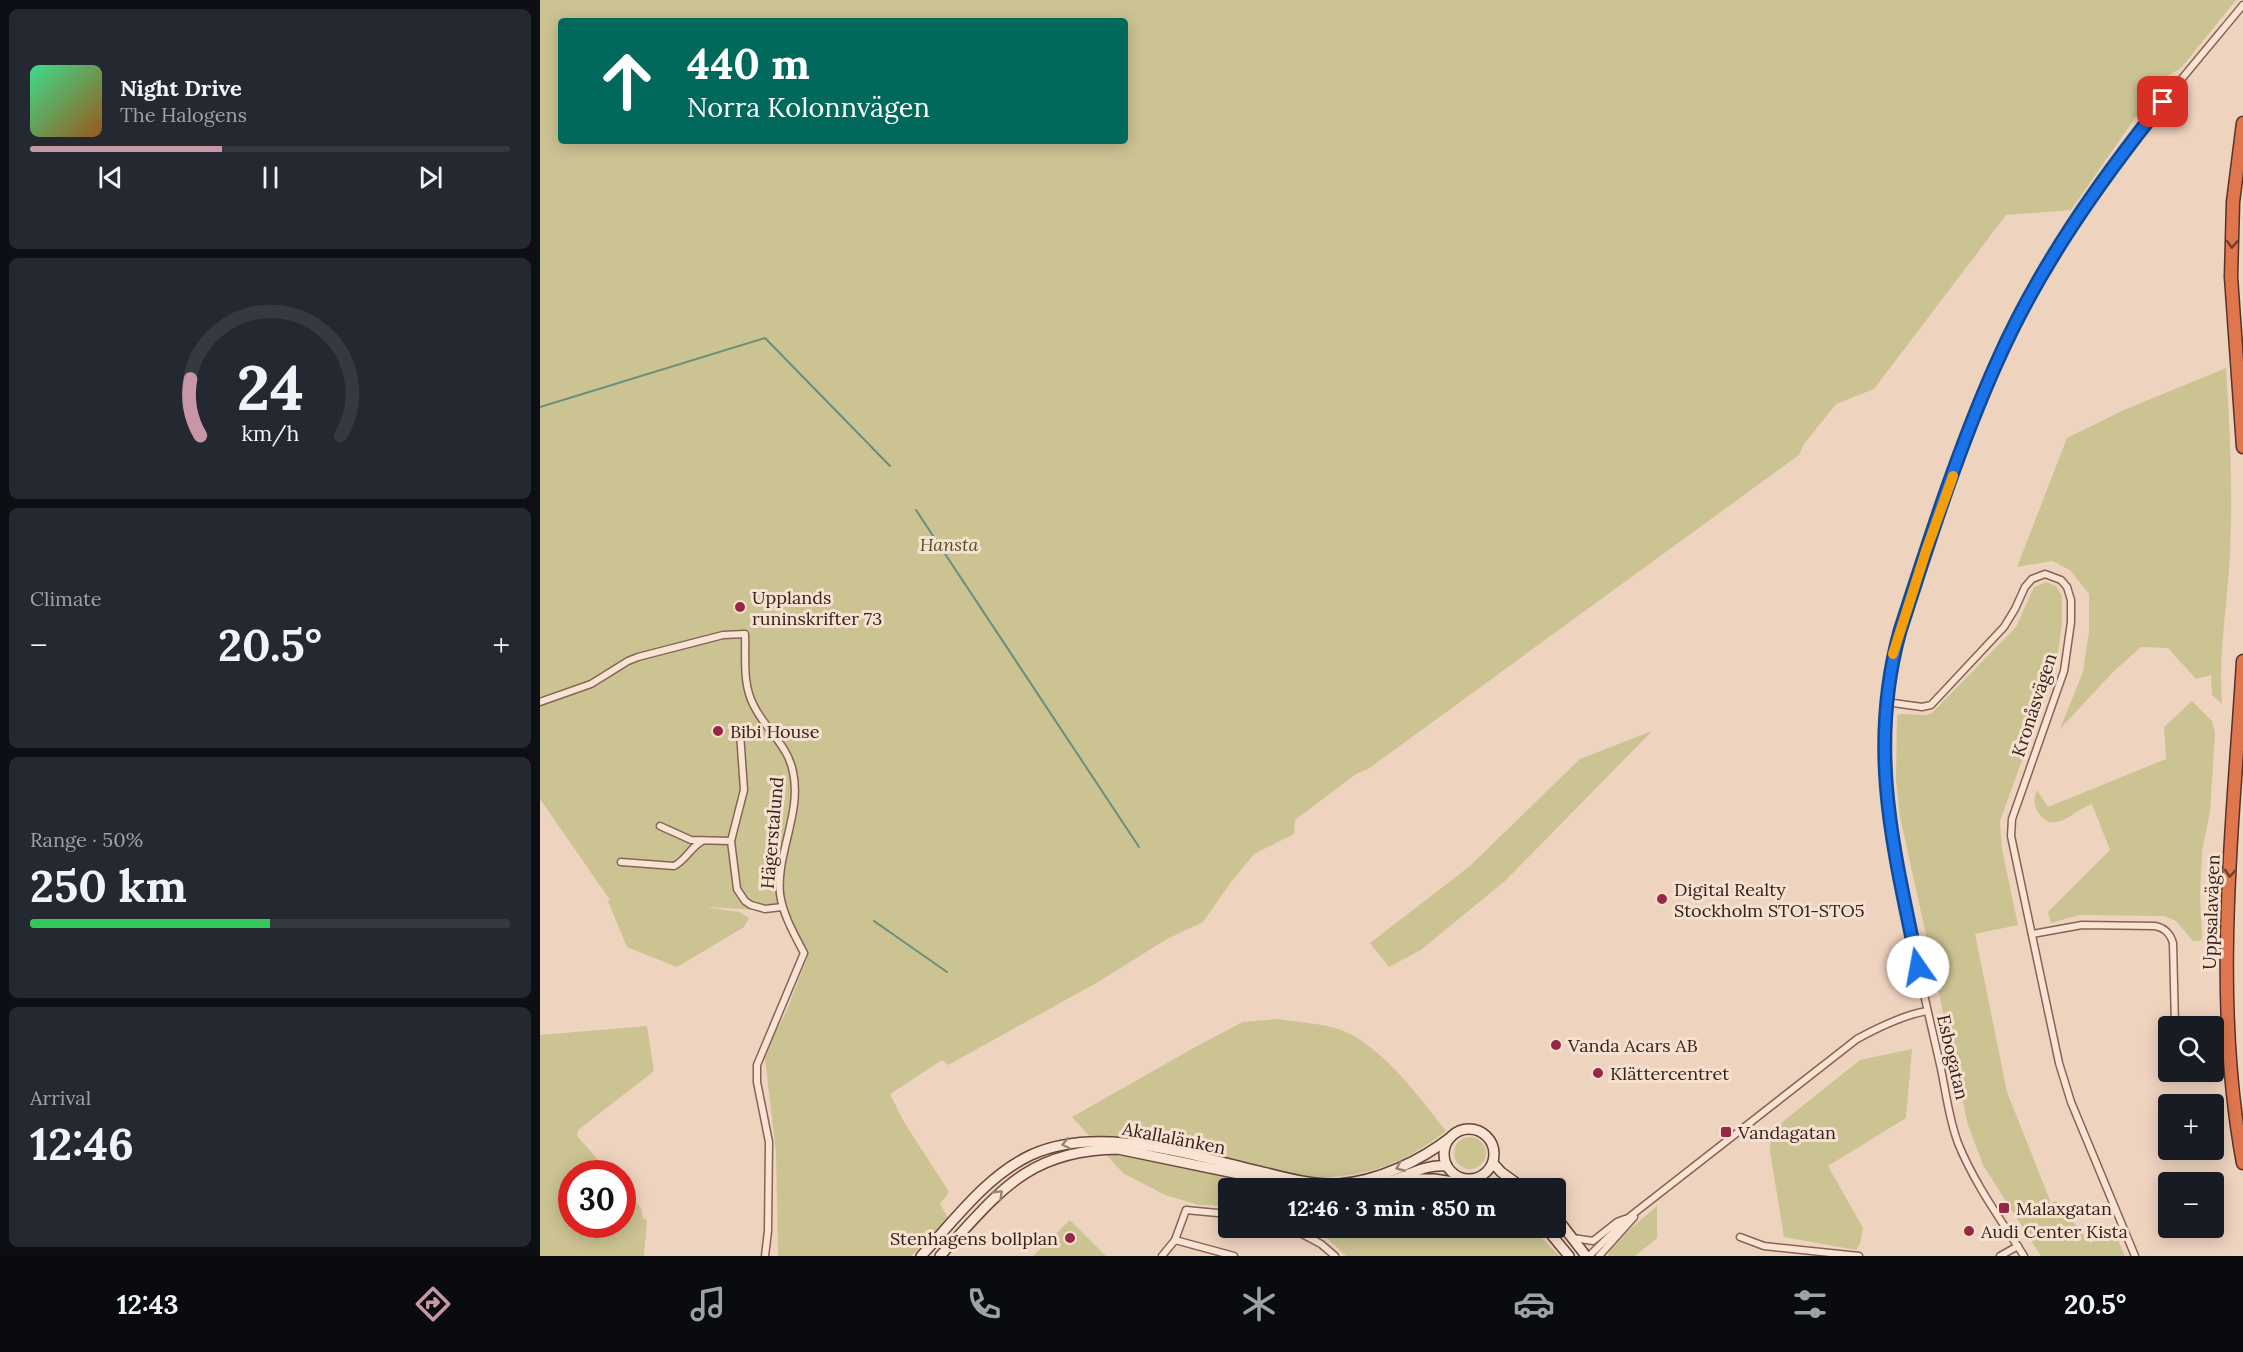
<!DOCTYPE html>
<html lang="en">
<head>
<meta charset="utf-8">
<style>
  body { margin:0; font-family:Lora,serif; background:#242831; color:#f1f3f6; height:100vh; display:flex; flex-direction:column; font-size:22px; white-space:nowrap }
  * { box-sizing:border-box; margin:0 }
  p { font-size:20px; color:#9ea1a6 }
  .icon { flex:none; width:33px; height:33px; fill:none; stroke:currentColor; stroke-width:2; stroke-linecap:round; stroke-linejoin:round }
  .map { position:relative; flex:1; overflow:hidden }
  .sheet { display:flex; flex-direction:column; gap:9px; padding:9px; background:#0d0f14; width:540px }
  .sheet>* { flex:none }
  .banner { position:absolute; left:18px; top:18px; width:570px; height:126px; border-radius:6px; box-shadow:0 3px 15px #0003; background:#00695c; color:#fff; overflow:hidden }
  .tools { position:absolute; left:1618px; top:1016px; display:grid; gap:12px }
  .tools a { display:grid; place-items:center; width:66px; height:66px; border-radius:6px; background:#171b24; box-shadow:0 3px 15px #0003; font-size:30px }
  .speed { position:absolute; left:18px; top:1160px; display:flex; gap:12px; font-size:30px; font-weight:700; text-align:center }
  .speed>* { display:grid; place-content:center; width:78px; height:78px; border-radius:50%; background:#171b24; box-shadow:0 3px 15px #0003; line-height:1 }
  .speed .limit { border:9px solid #d22; background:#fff; color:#111 }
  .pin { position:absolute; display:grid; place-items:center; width:51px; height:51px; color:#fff; margin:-26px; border-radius:12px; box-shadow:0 3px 9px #0006 }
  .me { position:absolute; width:66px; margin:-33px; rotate:348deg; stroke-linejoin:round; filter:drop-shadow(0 0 4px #0008) }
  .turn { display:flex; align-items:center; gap:21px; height:126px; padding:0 30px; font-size:27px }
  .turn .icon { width:78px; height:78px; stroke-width:2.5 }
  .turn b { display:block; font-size:42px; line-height:51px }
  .big { font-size:45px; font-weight:800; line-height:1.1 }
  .sheet .widget { flex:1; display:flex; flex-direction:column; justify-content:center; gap:9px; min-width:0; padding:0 21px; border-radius:9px; background:#242831 }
  .sheet .dial { align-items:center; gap:0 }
  .dial svg { height:156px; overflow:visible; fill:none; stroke:#363941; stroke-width:7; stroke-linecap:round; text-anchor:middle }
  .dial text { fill:#f1f3f6; stroke:none }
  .song { display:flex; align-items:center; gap:18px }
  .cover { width:72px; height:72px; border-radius:9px; background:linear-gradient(135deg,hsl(150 70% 55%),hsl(30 70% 35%)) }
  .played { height:6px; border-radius:3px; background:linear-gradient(90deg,#c897a7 40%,#363941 40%) }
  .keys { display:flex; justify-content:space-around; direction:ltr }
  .heat { display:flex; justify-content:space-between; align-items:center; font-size:33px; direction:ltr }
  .charge { height:9px; border-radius:4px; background:linear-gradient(90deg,#34c759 50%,#363941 0) }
  .trip { position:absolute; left:678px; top:1178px; width:348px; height:60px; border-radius:6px; background:#171b24; box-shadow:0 3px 15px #0003; font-weight:800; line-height:60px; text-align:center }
  .dock { display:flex; height:96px; justify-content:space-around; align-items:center; background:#090b0e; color:#9ea1a6 }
  .dock .icon { width:42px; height:42px }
  .dock .on { color:#c897a7 }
  .dock b { font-size:27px; color:#f1f3f6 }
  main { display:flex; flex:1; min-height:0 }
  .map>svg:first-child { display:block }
</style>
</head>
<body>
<main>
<section class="sheet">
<div class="widget">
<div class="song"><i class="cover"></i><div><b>Night Drive</b><p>The Halogens</p></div></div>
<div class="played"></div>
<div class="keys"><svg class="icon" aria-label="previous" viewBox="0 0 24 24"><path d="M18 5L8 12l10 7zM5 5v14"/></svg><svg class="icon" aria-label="pause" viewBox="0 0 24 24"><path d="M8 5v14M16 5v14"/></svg><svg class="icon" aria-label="next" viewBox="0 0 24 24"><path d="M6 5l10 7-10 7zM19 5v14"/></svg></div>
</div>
<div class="widget dial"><svg viewBox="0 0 100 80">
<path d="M14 69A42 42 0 1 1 86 69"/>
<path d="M14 69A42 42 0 0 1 9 40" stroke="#c897a7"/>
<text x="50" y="56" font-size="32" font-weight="700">24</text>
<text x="50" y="72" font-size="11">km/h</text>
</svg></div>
<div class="widget"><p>Climate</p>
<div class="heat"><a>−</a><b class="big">20.5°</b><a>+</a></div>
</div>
<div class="widget"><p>Range · 50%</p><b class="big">250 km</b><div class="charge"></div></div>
<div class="widget"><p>Arrival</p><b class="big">12:46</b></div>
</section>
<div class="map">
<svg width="1703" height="1256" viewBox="0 0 1703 1256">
  <rect width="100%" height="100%" fill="#eed3bf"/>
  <g fill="#ccc393" fill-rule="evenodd">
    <path d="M0 0H1696L1641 68 1622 79 1531 210 1466 215 1334 389 1296 404 1264 444 1259 455 828 769 816 774 755 820 754 834 714 854 691 882 663 922 627 939 558 982 408 1065 402 1060 350 1094 364 1122 409 1192 400 1204 409 1220 371 1256H238L236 1152 225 1059 233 1037 247 1010 267 958 252 938 239 911 165 907 199 912 209 918 204 927 137 967 87 947 68 901 70 900 0 799ZM21 21H585V141H21Z"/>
    <path d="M1686 368C1690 430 1693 491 1690 552 1688 603 1678 653 1682 704L1672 695 1671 675 1656 679 1628 648 1601 647 1574 671 1520 729 1543 672 1549 632V594L1530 570 1512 561 1477 567 1527 438 1584 410Z"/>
    <path d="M1506 582 1516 586 1522 596V624L1516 667 1460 821 1462 849 1478 925 1435 934 1467 1092 1511 1203 1516 1201 1550 1243 1575 1233 1585 1256H1501L1443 1165 1428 1125 1360 817 1356 780 1357 715C1369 712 1380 718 1392 713L1476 627 1494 587Z"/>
    <path d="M1652 701 1672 721 1675 733 1670 812 1662 851 1660 895 1662 937 1660 941H1653L1636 921 1624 916 1539 915 1511 923 1508 912 1570 850 1552 804C1533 810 1514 837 1498 812 1493 804 1494 798 1497 790L1508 807 1626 759 1624 727Z"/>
    <path d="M1112 731 966 880 881 950 849 967 830 943 930 866 1040 759Z"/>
    <path d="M738 1019C760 1023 789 1023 810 1034 846 1052 881 1099 906 1131 868 1160 839 1173 791 1177L789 1188H688V1206L659 1205 625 1195 583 1173 532 1117 659 1045 703 1022Z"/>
    <path d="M107 1026 114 1071 38 1130 37 1136 70 1173H32V1224H82L83 1187 101 1208 103 1219 107 1220 104 1256H0V1035Z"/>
    <path d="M1372 1049 1366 1118 1288 1166 1323 1228 1320 1244 1316 1250 1244 1237 1230 1151 1231 1131 1320 1060Z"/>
    <circle cx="930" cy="1153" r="16"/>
    <path d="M1117 1206V1238L1095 1256H1068L1069 1252 1089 1230Z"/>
    <path d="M530 1220 566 1256H493Z"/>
    <path d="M766 1227H990L1020 1256H806L788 1239Z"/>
  </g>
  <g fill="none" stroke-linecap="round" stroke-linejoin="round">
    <g stroke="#6a8e7b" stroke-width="2">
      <path d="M0 407 225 338 350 466"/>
      <path d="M376 510 599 847"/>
      <path d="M334 921 407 972"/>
    </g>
    <defs>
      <g id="minor">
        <path d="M0 702 51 684 88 661 98 657 183 635 205 634C206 658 202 684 214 706 225 729 248 745 253 772 262 813 236 854 240 894 243 915 254 934 264 953L217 1065V1082L229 1142 228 1231 225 1256"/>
        <path d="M1346 702 1382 707 1391 705 1464 627 1475 609 1485 587 1492 579 1505 574 1521 580 1527 587 1531 600V622L1524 671 1472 819 1471 836 1519 1063 1531 1102 1595 1256"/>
        <path d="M200 733 204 790 191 841 197 889 205 901 211 905 225 909 242 907"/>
        <path d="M120 826 151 840 191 841"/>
        <path d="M81 862 134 866C145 861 151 847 162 841"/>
        <path d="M1492 934 1542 925 1615 926C1625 928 1630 933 1633 943L1635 1026"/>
        <path d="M749 1227 781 1244 795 1256"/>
        <path d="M1200 1237 1224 1246 1319 1256"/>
        <path d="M1033 1238 1053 1241 1077 1222 1085 1219"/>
        <path d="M635 1240 694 1256"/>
        <path d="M622 1256 635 1240 646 1210 688 1214"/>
        <path d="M1049 1256 1088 1218 1317 1039C1339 1027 1363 1015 1387 1011"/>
        <path d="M1059 1256 1094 1217"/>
        <path d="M1460 1256 1478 1246"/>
        <path d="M1484 1256C1461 1220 1434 1183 1418 1143 1409 1119 1406 1093 1401 1069 1393 1033 1384 997 1377 961 1361 885 1340 807 1343 729 1347 656 1373 585 1398 517 1436 413 1475 309 1537 217 1587 142 1646 74 1703 5"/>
      </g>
      <g id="secondary">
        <circle cx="929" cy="1154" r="25"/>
        <path d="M953 1163 961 1172 983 1188"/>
        <path d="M861 1179H894L945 1187"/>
        <path d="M813 1188C827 1185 842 1183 856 1179 873 1173 888 1164 907 1166"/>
        <path d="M1016 1217 1046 1256"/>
        <path d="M1005 1227 1029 1256"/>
        <path d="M381 1256C414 1221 446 1176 491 1155 561 1123 655 1157 727 1173 750 1179 775 1185 799 1184 838 1181 880 1161 911 1137"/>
        <path d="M400 1256C458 1194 486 1150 578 1149L766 1188"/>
      </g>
      <g id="motorway">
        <path d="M1703 123 1693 202 1691 277 1703 447"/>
        <path d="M1703 661C1693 828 1672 997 1703 1163"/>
      </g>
    </defs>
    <use href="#minor" stroke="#876357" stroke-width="9"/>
    <use href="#secondary" stroke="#69453b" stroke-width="12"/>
    <use href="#motorway" stroke="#55332c" stroke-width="15"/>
    <use href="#minor" stroke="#f9e3d2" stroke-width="6"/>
    <use href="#secondary" stroke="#f9e3d2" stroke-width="9"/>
    <use href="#motorway" stroke="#e0764d" stroke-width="12"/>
  </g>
  <defs><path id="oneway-chevron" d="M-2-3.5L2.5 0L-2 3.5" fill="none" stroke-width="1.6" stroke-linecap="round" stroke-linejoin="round" transform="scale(1.5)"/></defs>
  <g stroke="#723f2d">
    <use href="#oneway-chevron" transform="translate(1692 244) rotate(92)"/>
    <use href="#oneway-chevron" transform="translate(1690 873) rotate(94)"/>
  </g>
  <g stroke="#988277">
    <use href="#oneway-chevron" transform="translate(526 1144) rotate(168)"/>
    <use href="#oneway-chevron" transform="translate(860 1167) rotate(157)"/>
    <use href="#oneway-chevron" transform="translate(459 1194) rotate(-44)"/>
  </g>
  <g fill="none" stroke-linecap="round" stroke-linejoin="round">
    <defs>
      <path id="route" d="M1378 967C1354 850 1327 750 1360 631 1389 541 1418 449 1457 362 1499 267 1559 182 1623 102"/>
    </defs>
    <use href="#route" stroke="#114b97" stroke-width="15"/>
    <use href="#route" stroke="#1a73e8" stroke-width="10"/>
    <path stroke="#f59e0b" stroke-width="10" d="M1353 654 1386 551 1413 476"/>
  </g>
  <g fill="#972647" stroke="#f6e0cf" stroke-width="2">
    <circle cx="200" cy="607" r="6"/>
    <circle cx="178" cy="731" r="6"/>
    <circle cx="1122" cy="899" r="6"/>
    <circle cx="1016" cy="1045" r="6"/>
    <circle cx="1058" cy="1073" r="6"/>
    <rect x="1180" y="1126" width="12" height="12" rx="3"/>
    <rect x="1458" y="1202" width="12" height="12" rx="3"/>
    <circle cx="1429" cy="1231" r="6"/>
    <circle cx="530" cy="1238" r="6"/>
  </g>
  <g text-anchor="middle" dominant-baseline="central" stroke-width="6" stroke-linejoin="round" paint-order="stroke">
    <g font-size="18" font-style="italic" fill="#535222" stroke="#f6e0cf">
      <text x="409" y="544">Hansta</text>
    </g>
    <g font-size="18" fill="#36211c" stroke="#f6e0cf" text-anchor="start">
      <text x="212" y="597">Upplands<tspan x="212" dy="21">runinskrifter 73</tspan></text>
      <text x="190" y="731">Bibi House</text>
      <text x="1134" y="889">Digital Realty<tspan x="1134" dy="21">Stockholm STO1-STO5</tspan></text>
      <text x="1028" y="1045">Vanda Acars AB</text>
      <text x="1070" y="1073">Klättercentret</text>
      <text x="1198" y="1132">Vandagatan</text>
      <text x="1476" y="1208">Malaxgatan</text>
      <text x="1441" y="1231">Audi Center Kista</text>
      <text x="518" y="1238" text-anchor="end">Stenhagens bollplan</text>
    </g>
    <g font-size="18" fill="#36211c" stroke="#f6e0cf">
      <text transform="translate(1494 705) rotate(-72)">Kronåsvägen</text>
      <text transform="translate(232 833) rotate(-85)">Hägerstalund</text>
      <text transform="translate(1671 912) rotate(-88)">Uppsalavägen</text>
      <text transform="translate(1413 1057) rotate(77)">Esbogatan</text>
      <text transform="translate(634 1138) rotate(11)">Akallalänken</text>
    </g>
  </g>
</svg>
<div class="tools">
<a><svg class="icon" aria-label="search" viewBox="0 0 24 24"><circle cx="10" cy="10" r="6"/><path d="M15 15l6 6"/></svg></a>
<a>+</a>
<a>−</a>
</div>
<div class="speed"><div class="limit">30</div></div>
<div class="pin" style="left:1623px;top:102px;background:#d93025"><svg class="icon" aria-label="arrive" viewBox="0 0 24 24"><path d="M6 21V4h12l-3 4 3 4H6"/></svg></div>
<svg class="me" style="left:1378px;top:967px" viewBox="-20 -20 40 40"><circle r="19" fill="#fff"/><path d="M0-13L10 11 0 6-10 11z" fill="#1a73e8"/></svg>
<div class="trip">12:46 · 3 min · 850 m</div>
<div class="banner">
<div class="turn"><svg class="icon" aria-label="ahead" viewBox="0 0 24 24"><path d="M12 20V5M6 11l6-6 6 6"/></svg><div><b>440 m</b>Norra Kolonnvägen</div></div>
</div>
</div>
</main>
<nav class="dock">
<b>12:43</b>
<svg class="icon on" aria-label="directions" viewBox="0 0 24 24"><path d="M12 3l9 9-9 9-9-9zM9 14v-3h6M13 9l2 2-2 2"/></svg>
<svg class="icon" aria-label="music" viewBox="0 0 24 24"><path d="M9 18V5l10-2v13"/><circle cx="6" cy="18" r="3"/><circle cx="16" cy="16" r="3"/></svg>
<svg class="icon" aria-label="phone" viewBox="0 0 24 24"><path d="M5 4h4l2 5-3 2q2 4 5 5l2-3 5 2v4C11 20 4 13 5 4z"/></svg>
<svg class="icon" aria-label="climate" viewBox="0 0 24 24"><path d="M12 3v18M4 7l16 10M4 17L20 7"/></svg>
<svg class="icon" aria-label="car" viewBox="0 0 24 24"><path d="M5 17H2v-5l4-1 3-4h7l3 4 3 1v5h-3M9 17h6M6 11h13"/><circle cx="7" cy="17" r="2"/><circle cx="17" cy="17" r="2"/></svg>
<svg class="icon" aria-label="filters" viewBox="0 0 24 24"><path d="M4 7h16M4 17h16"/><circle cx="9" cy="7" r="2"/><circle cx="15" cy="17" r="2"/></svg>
<b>20.5°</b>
</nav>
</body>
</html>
